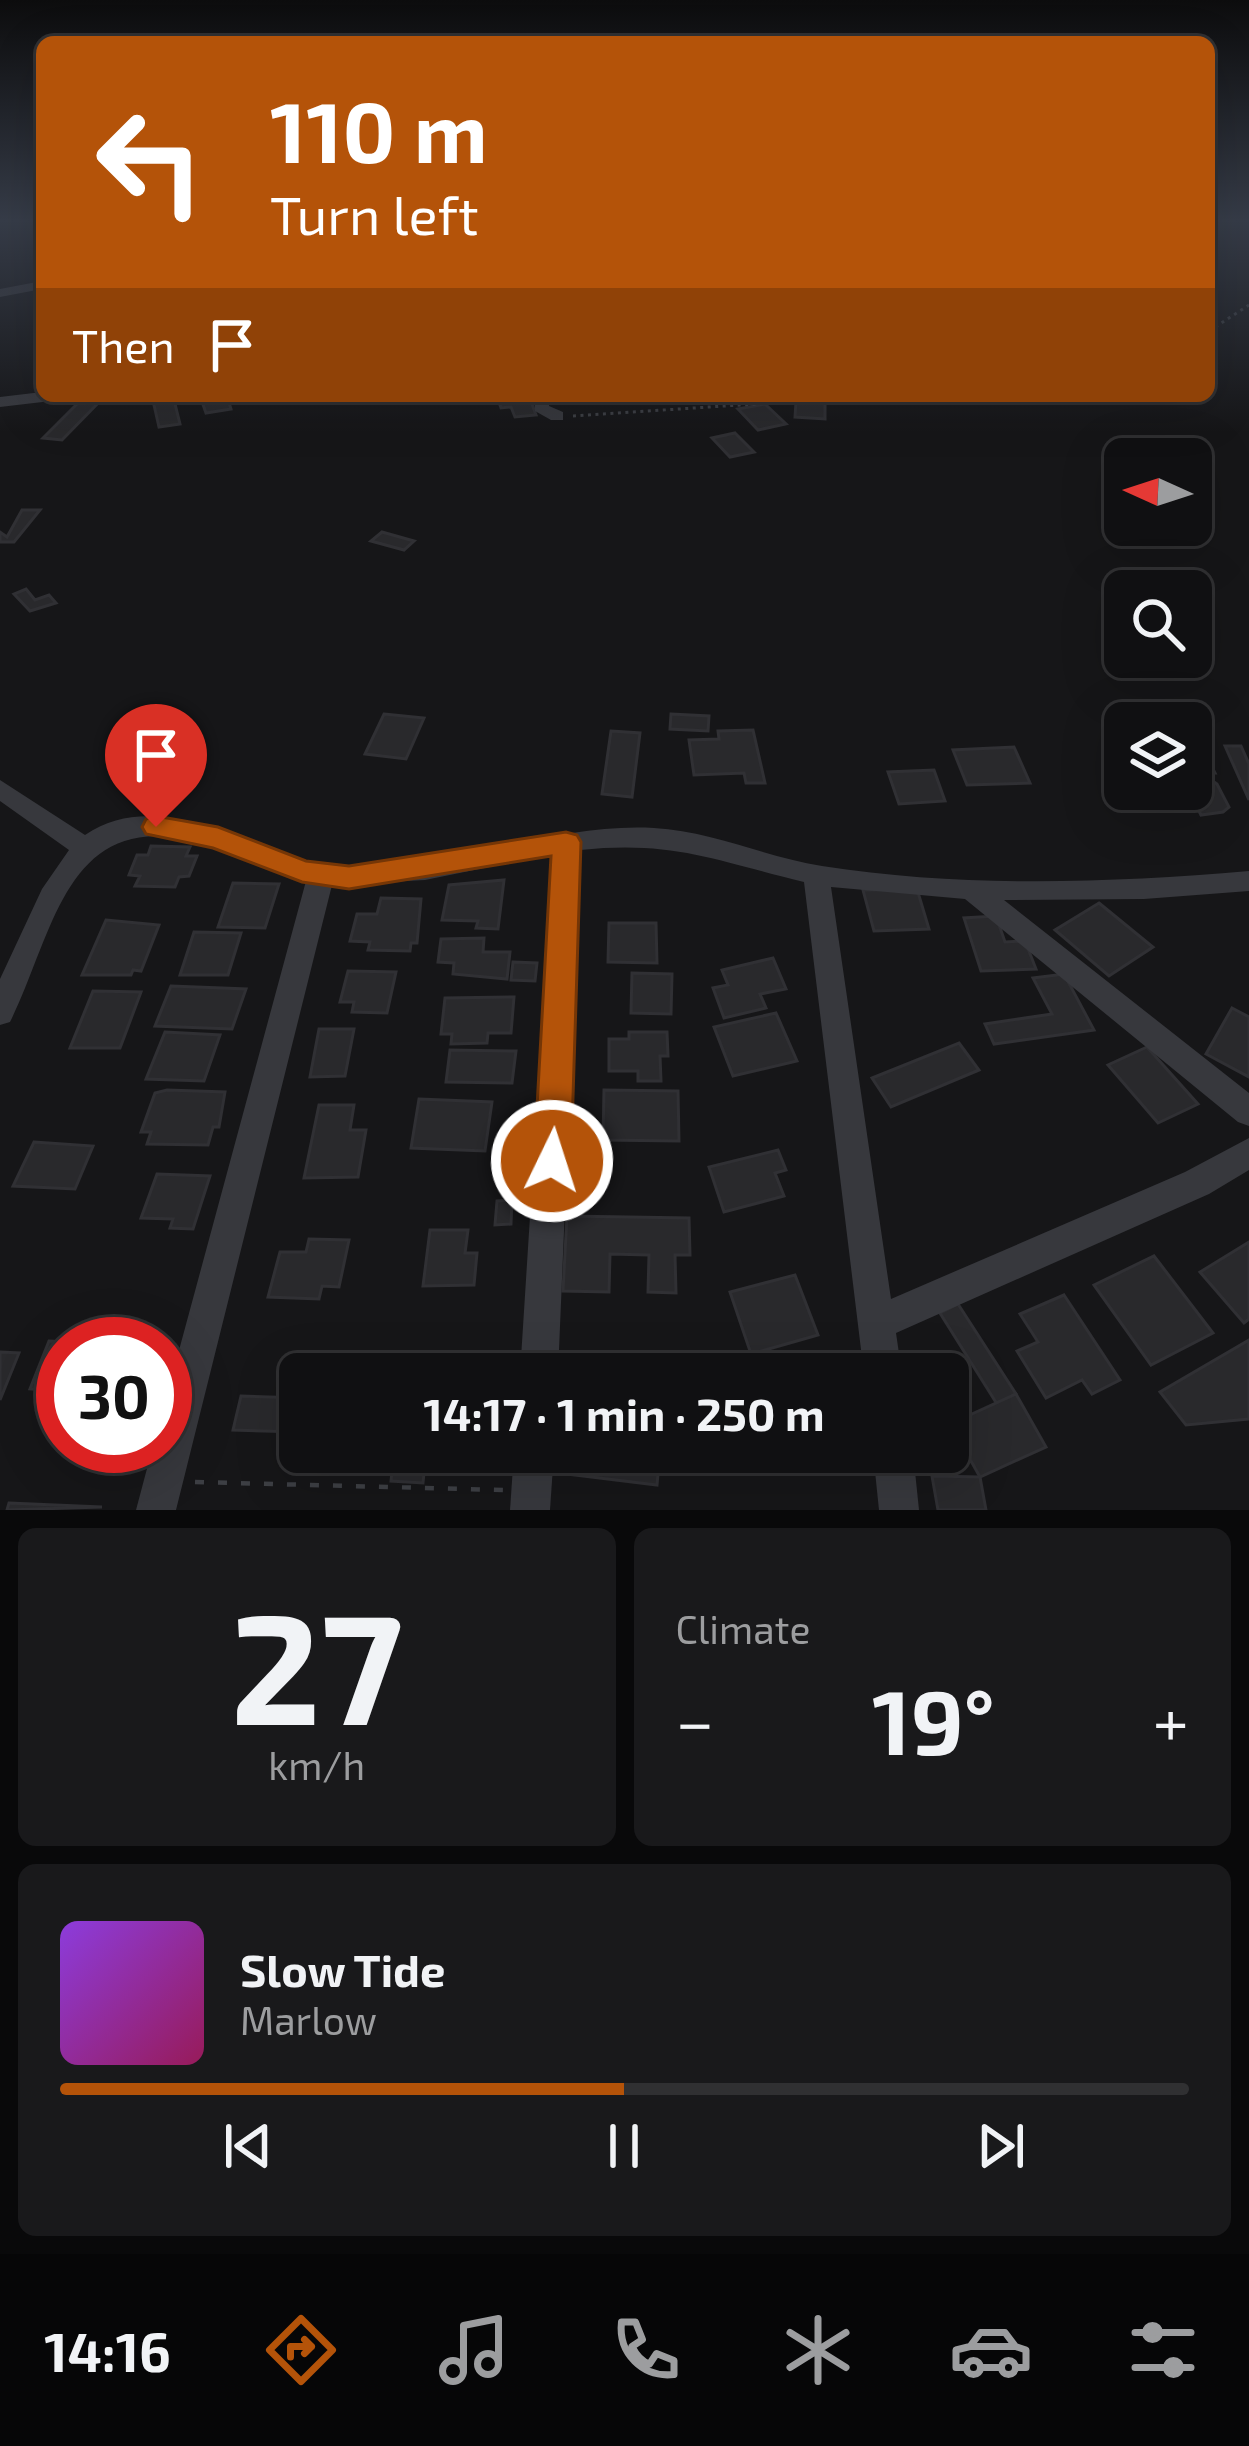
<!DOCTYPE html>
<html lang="en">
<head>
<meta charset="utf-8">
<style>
  body { margin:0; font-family:"Exo 2",sans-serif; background:#19191b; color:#f1f3f6; height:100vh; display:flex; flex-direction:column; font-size:45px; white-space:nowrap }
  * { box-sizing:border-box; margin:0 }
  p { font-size:39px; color:#9c9d9f }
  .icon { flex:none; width:66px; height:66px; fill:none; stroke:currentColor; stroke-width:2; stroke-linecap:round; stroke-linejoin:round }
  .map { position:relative; height:1510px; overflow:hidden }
  .side { display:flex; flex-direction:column; gap:18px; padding:18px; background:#09090a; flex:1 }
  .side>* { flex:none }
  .banner { position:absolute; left:36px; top:36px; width:1179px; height:366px; border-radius:18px; box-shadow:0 12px 48px #0002,0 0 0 3px #303032; background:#b45309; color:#fff; overflow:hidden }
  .needle { width:78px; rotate:273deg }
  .fabs { position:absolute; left:1104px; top:438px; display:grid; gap:24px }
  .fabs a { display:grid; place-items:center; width:108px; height:108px; border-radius:18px; background:#101012; box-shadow:0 12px 48px #0002,0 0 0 3px #303032; font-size:60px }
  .speed { position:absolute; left:36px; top:1317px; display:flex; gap:24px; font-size:60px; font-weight:700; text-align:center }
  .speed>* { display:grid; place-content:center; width:156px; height:156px; border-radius:50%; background:#101012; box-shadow:0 12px 48px #0002,0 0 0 3px #303032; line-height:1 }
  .speed .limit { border:18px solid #d22; background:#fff; color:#111 }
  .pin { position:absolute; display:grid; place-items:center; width:102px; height:102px; color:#fff; margin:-123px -51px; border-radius:50% 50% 50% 0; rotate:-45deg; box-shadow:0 0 12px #0007 }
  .pin .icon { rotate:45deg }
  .me { position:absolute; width:132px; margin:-66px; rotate:4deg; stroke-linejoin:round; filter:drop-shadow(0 0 9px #0008) }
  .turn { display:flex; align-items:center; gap:42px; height:252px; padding:0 36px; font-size:54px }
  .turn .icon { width:156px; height:156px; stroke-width:2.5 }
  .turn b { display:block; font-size:84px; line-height:102px }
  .then { display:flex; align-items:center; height:114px; padding:0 36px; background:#0003; gap:24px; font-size:45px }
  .big { font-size:90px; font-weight:700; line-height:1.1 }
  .side .tile { flex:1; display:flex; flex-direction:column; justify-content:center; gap:18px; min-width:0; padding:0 42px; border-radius:18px; background:#19191b }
  .side .dial { align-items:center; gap:0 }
  .dial b { font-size:156px; line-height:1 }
  .song { display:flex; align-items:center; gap:36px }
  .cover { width:144px; height:144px; border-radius:18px; background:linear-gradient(135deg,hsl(270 70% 55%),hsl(330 70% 35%)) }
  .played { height:12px; border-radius:6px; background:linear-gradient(90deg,#b45309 50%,#303032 50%) }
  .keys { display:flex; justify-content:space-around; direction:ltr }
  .heat { display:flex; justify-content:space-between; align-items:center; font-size:66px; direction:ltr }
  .side .tiles { flex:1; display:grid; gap:18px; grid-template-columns:1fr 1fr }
  .tile:last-child { grid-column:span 2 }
  .trip { position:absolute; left:279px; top:1353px; width:690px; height:120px; border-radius:18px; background:#101012; box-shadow:0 12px 48px #0002,0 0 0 3px #303032; font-weight:700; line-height:120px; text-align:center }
  .tab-bar { display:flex; height:192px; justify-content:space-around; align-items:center; background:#060607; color:#9c9d9f }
  .tab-bar .icon { width:84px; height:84px }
  .tab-bar .selected { color:#b45309 }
  .tab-bar b { font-size:54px; color:#f1f3f6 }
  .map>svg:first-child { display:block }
</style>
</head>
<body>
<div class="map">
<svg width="1249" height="1510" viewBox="0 0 1249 1510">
  <rect width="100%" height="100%" fill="#161618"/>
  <g fill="#29292c" stroke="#303034" stroke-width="3">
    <path d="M152 396H173L180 424 159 427Z"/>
    <path d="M200 396H227L231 409 206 413Z"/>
    <path d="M82 399 101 400 62 440 43 438Z"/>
    <path d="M530 399 536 415 515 417 511 407 501 408 499 402Z"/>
    <path d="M796 402 825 403V419L795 417Z"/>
    <path d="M765 404 786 424 758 430 738 409Z"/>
    <path d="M735 433 754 452 730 457 712 438Z"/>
    <path d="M22 510H40L14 542H0V532L7 537Z"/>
    <path d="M382 532 414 541 404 550 371 541Z"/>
    <path d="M26 589 35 600 49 595 56 603 30 611 14 594Z"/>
    <path d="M384 714 424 718 406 759 365 754Z"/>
    <path d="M671 714 709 716 708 731 670 729Z"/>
    <path d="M753 730 765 783H746L744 773 694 775 689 740 719 739 718 731Z"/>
    <path d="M611 731 640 733 632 797 602 794Z"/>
    <path d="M1225 746H1241L1249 764V800Z"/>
    <path d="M1014 747 1030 783 967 785 953 750Z"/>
    <path d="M1191 750 1204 751 1215 773H1201L1217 784 1229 807 1223 812 1201 815 1194 801 1168 800 1163 790 1144 789H1191Z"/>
    <path d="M934 770 945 801 899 804 888 772Z"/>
    <path d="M151 846 190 847 186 856H197L189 876 179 877 175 887 135 886 140 876 129 875 137 855H148Z"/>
    <path d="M504 880 498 929 476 928 478 921 442 920 449 885Z"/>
    <path d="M233 883 279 884 265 928 218 927Z"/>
    <path d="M917 889 929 929 874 931 863 890Z"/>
    <path d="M381 898 421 899 417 943H411L410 951 368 950 370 942 350 941 357 914H377Z"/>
    <path d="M1099 903 1153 947 1109 976 1055 930Z"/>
    <path d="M996 916 1005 942 1025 941 1036 969 981 971 964 918Z"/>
    <path d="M106 920 159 925 141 971 133 970 131 975H82Z"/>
    <path d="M609 923H656L657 963 608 962Z"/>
    <path d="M194 932 241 933 228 975H180Z"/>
    <path d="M484 938 483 952H510L507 979 453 974 454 963 438 962 441 939Z"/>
    <path d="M773 958 786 989 760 994 766 1008 724 1018 713 988 728 985 722 970Z"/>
    <path d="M513 962 537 963 535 981 511 980Z"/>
    <path d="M348 971 396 972 387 1013 352 1012 354 1002H340Z"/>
    <path d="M632 973 672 974 671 1014 631 1013Z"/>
    <path d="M1064 974 1094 1030 994 1044 985 1024 1052 1014 1033 978Z"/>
    <path d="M171 986 246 989 232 1029 155 1026Z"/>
    <path d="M93 991 141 992 120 1048H70Z"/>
    <path d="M514 997 511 1033H488L487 1043 451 1044 452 1034H441L445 998Z"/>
    <path d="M1232 1008 1249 1017V1077L1206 1054Z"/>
    <path d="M776 1013 797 1061 733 1076 714 1027Z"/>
    <path d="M319 1029H354L345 1076 310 1077Z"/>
    <path d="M165 1032 220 1035 204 1081 146 1079Z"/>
    <path d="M629 1032H667L668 1056H660L661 1081H638V1071H609V1039H629Z"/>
    <path d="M959 1043 979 1070 891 1107 872 1078Z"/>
    <path d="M1147 1047 1198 1104 1158 1123 1108 1065Z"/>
    <path d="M450 1050 516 1051 512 1083 446 1082Z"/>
    <path d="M167 1090 225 1092 219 1127H213L208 1145 147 1144 151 1132H141L155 1093Z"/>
    <path d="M604 1090 678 1091 679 1141 603 1140Z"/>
    <path d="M419 1099 492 1102 485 1151 411 1148Z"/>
    <path d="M319 1105H354L350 1130H366L358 1177 304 1178Z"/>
    <path d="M34 1142 93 1146 75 1189 13 1186Z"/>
    <path d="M778 1150 786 1170 775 1173 784 1196 724 1212 709 1167Z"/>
    <path d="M157 1174 210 1176 193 1229 170 1228 173 1219 141 1218Z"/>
    <path d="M512 1200 511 1224 495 1225 497 1201Z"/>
    <path d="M567 1216 689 1218 690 1255H675L676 1293 648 1292 649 1255 610 1254 609 1292 563 1291Z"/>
    <path d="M430 1230H468L465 1253H477L474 1285 423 1286Z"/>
    <path d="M309 1239 349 1240 339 1287 322 1286 319 1299 268 1297 280 1252H306Z"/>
    <path d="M1249 1242V1319L1244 1323 1200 1272Z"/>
    <path d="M1154 1256 1213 1333 1151 1365 1094 1285Z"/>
    <path d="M795 1275 818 1335 751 1354 730 1292Z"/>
    <path d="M1064 1295 1120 1380 1092 1394 1082 1380 1046 1398 1017 1351 1038 1342 1020 1314Z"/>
    <path d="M958 1304 1016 1394 997 1404 940 1313Z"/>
    <path d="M1249 1340V1419L1186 1425 1160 1392Z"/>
    <path d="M49 1341 104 1344H63V1391L30 1389Z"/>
    <path d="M0 1352 19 1353 0 1400Z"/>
    <path d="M1016 1394 1046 1447 980 1477 971 1461 945 1473 934 1452H948V1425Z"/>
    <path d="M241 1396 300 1398V1432L233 1430Z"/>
    <path d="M380 1452H461L459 1472 424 1473 423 1483 391 1481 392 1471H377Z"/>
    <path d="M561 1452H660L657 1485 558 1473Z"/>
    <path d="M932 1476 980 1477 986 1510H938Z"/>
    <path d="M9 1503 102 1507 7 1510Z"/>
  </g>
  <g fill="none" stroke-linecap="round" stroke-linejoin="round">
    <g stroke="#3d3f44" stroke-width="3" stroke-dasharray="3 4.5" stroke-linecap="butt">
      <path d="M1209 331 1249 305"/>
      <path d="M573 416 876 396"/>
    </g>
    <path stroke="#3d3f44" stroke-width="4.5" stroke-dasharray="9 14" stroke-linecap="butt" d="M195 1482 503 1490"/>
    <g fill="#37383d" fill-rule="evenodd">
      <path d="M42 281V289L0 297V289Z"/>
      <path d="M42 392V396H59L51 401 0 407V397Z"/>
      <path d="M534 396H550L549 406 563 412V420H551L535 411Z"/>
      <path d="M0 780 85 835C164 782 250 857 329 865 439 877 544 822 654 828 712 831 765 857 822 866 963 888 1107 883 1249 871V891L1144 899 1004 900 1249 1093V1126L1238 1122 965 899 831 887 891 1299 1185 1172 1249 1138V1170L1209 1194 896 1333 902 1374H864L804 882C717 861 673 840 580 850L558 1374H520L553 854 425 880 332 885 176 1510H136L153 1446H165V1402L306 881C267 870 231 850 192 841 65 810 53 937 10 1022L0 1025V979L42 889 69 850 0 801Z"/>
      <path d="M514 1452H554L550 1510H510Z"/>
      <path d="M873 1452H913L919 1510H879Z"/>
    </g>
  </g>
  <linearGradient id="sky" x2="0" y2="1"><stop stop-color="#0c0c0d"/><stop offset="0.51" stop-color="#363c48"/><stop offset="1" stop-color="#363c48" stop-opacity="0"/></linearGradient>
  <rect width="1249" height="432" fill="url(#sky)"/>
  <path fill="#b45309" stroke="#753606" stroke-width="3" d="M156 816 218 827 306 861 349 866 566 832 577 835 581 842 571 1161 565 1173 552 1178 539 1173 534 1161 551 856 349 889 302 882 213 848 146 834 142 827 146 819Z"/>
</svg>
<div class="fabs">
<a><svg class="needle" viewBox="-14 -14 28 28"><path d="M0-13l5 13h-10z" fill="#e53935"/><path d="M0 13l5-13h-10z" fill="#9c9d9f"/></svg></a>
<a><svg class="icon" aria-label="search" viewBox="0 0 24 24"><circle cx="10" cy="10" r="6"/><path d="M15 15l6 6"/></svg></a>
<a><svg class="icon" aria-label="layers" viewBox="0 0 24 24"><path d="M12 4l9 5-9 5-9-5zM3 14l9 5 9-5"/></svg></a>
</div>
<div class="speed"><div class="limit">30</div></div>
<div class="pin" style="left:156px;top:827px;background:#d93025"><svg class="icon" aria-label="arrive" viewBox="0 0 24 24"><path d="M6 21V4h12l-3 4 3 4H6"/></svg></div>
<svg class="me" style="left:552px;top:1161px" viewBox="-20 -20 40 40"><circle r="17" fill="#b45309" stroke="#fff" stroke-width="3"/><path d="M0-11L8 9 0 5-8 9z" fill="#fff"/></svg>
<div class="trip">14:17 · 1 min · 250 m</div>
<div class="banner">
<div class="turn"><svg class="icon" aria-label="left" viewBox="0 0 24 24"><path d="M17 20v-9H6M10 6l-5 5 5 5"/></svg><div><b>110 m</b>Turn left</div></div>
<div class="then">Then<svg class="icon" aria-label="arrive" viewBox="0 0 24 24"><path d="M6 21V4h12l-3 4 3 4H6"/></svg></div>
</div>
</div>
<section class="side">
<div class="tiles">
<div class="tile dial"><b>27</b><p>km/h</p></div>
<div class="tile"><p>Climate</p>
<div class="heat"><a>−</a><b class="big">19°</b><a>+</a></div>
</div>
<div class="tile">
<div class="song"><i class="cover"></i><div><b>Slow Tide</b><p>Marlow</p></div></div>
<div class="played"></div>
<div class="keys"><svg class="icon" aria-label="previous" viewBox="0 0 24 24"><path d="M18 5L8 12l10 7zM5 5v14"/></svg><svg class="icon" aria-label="pause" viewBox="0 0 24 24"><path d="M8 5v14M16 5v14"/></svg><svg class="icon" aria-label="next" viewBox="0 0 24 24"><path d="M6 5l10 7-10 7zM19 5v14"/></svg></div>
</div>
</div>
</section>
<nav class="tab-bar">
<b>14:16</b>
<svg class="icon selected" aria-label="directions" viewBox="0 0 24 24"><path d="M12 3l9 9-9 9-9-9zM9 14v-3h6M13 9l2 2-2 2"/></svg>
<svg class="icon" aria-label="music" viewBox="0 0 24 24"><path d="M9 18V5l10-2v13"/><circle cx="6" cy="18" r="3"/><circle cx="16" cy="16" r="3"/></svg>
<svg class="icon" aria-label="phone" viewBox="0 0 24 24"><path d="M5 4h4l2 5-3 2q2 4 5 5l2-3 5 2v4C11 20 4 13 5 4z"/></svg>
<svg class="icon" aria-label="climate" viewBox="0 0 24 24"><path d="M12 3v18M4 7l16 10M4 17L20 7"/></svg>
<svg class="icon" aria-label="car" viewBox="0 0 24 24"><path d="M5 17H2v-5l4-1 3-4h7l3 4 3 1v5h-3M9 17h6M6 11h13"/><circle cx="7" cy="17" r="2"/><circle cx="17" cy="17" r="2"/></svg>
<svg class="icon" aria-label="filters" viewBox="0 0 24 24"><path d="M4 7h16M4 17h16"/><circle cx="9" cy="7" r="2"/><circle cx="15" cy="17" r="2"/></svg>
</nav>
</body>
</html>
